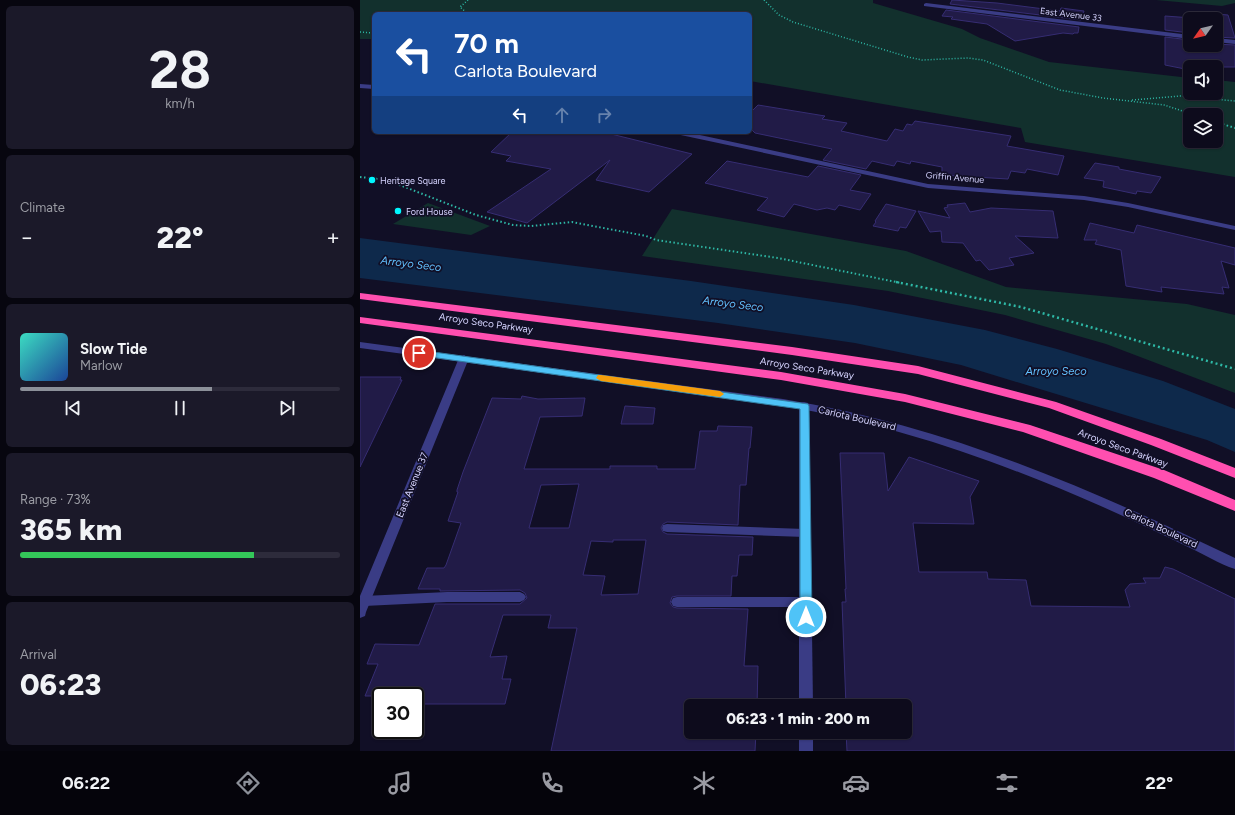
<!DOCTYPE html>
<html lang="en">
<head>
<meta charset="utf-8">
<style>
  body { margin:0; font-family:Figtree,sans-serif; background:#1b1929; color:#f1f3f6; height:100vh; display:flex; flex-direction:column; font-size:15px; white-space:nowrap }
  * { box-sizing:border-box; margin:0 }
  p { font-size:13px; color:#9a9ba3 }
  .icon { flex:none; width:22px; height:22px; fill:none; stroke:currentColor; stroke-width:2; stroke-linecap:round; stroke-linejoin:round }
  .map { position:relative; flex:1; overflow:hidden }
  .drawer { display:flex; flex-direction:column; gap:6px; padding:6px; background:#07060f; width:360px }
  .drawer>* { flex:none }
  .banner { position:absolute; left:12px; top:12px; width:380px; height:122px; border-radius:6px; box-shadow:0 1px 3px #0004,0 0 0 1px #2d2b3b; background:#1a4fa0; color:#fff; overflow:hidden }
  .needle { width:26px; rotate:236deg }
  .tools { position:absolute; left:823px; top:12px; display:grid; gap:8px }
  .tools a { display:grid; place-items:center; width:40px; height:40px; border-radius:6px; background:#0d0b1c; box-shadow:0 1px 3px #0004,0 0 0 1px #2d2b3b; font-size:20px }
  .speed { position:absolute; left:12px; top:687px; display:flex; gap:8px; font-size:20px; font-weight:700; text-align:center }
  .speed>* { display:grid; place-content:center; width:52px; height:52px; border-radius:50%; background:#0d0b1c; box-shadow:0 1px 3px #0004,0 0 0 1px #2d2b3b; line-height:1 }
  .speed .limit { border:2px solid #111; border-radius:6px; background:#fff; color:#111 }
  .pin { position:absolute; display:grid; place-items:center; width:34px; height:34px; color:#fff; margin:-17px; border:2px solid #fff; border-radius:50%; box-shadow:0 1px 4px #0007 }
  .me { position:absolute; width:44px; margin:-22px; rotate:0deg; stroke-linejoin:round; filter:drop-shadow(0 0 3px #0008) }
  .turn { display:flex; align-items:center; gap:14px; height:84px; padding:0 16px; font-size:18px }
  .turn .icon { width:52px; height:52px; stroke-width:2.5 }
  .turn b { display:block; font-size:28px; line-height:34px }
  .lanes { display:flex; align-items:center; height:38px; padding:0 16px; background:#0003; justify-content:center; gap:20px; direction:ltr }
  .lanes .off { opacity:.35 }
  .big { font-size:30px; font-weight:800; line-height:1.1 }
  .drawer .tile { flex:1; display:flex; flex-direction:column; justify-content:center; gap:6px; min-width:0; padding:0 14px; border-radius:6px; background:#1b1929 }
  .drawer .dial { align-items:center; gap:0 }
  .dial b { font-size:52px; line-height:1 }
  .song { display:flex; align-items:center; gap:12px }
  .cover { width:48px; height:48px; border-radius:6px; background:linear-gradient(135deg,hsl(170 70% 55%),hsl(220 70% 35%)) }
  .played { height:4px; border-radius:2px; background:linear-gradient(90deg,#8c9099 60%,#2d2b3b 60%) }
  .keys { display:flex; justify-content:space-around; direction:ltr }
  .heat { display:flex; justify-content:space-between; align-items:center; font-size:22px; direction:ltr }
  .charge { height:6px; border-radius:3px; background:linear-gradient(90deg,#34c759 73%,#2d2b3b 0) }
  .trip { position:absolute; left:324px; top:699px; width:228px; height:40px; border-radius:6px; background:#0d0b1c; box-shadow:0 1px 3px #0004,0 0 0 1px #2d2b3b; font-weight:800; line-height:40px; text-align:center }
  .dock { display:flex; height:64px; justify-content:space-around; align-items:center; background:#05040b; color:#9a9ba3 }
  .dock .icon { width:28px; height:28px }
  .dock .current { color:#8c9099 }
  .dock b { font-size:18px; color:#f1f3f6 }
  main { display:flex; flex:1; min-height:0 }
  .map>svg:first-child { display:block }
</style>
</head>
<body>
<main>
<section class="drawer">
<div class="tile dial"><b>28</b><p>km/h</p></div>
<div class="tile"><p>Climate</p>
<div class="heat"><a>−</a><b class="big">22°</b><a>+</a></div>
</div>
<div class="tile">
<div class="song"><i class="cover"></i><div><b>Slow Tide</b><p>Marlow</p></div></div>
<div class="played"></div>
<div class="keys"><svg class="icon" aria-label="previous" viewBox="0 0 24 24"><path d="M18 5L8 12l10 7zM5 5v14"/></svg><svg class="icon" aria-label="pause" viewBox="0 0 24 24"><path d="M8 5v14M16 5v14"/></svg><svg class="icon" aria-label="next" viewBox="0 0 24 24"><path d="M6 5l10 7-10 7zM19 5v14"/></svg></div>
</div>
<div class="tile"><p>Range · 73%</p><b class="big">365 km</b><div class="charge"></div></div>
<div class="tile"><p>Arrival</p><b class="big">06:23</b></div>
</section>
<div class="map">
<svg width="875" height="751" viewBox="0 0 875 751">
  <rect width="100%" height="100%" fill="#110f26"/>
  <g fill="#12302d" fill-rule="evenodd">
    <path d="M0 0H513V3L602 29 620 38 689 62 830 78V93H856V80L875 82V177L665 142 661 128 390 81V14H14V39H0ZM830 115H856V141H830Z"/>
    <path d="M796 0H875V3L862 6Z"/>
    <path d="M68 203 130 226 111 235 33 224Z"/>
    <path d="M312 209 546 251 646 287 827 304 875 315V393L746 344 645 315 528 291 282 256Z"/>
  </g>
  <path fill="#0e294b" d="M0 238 331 281 494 305 625 330 697 349 803 381 875 409V452L847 440 601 365 495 343 358 323 0 278Z"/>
  <g fill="#211b47" stroke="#362d73" fill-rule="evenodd">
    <path d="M592 0 637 3 700 11 701 8 724 11 721 20 590 4Z"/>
    <path d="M586 10 719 27 718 33H714L713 34 703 33 655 41 627 24 591 19 593 17 582 16Z"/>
    <path d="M845 13 868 15 875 38 856 37V19H830V33L805 30V16L846 19Z"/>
    <path d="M805 37 830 40V45H856V44L875 45V67H830V70L805 65Z"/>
    <path d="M398 105 465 116 462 119 487 123 481 131 527 141 535 129 543 131 547 124 552 125 555 121 651 136 647 146 704 156 698 175 667 169 665 173 651 171 648 179 582 175V167L551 161 550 164 537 161 534 166 512 161 506 169 463 160 472 149 395 133 390 128V113Z"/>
    <path d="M152 132H243L332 154 289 192 236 180 250 160 167 223 127 212 191 169 146 161 151 156 131 152Z"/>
    <path d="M367 161 448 177 458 166 501 175 490 190 511 194 500 210 479 205 475 210 467 208 457 210 434 204 424 217 397 210 408 198 345 183Z"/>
    <path d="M735 163 759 167V169L801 177 791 193 777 191 776 194 743 187 744 181 724 178Z"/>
    <path d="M605 203 610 212 631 208 693 211 698 238 655 236 674 253 649 258 654 265 629 270 620 260 616 261 603 243 582 242 581 231 570 232 558 211 590 218 584 208 588 207 587 205Z"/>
    <path d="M526 204 556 211 546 228 540 227 538 231 513 226 516 222 515 221Z"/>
    <path d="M730 223 774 233 777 225 875 248V265L861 261 869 288 862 287 864 294 801 287 802 292 766 286 761 250 735 244 737 240H724Z"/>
    <path d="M0 377H41L40 380H42L0 467Z"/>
    <path d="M162 396 178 399 225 398 222 416 180 417 164 469H250V466H297V469H335L340 431H357L358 426 392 427 390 448H389L386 485H380L378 525 307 522 303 524 301 528 303 532 307 534 393 537 392 555H379L377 576H372L371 596H317L312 597 310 603 313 607 317 608 388 609 384 666H398L397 706H331V732H396L395 751H191L217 628H188L191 615H143L130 657 147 656 142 679H151L145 704H55V696H5L18 664H7L15 644 59 645 75 604H160L167 598 165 593 160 590 80 591V589H58L67 568H84L86 565 101 523 88 521 98 492H97V490L103 472 132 398 161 399ZM219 484 209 528H169L181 485ZM253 540H286L278 594 241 595 245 576 223 575 231 541 253 542Z"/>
    <path d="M265 406 295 408 293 424H261Z"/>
    <path d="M480 453H524L528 491 549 457 619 481 610 497 614 524 553 523 559 572H627L628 579 666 580 671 606 770 607 765 590 770 584 786 583 783 578H800L805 567 813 569 875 599V751H487L486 732H545V706H486L482 602H486L485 589H486Z"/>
  </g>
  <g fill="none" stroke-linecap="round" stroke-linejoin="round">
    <g stroke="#2eb8a6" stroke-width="1.5" stroke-dasharray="1 2" stroke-linecap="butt">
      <path d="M108 0 100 7 108 14"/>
      <path d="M404 0 419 15 433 22 548 57 562 60 608 58 623 60 700 90 743 98 804 105 835 115"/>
      <path d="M0 32 14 33"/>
      <path d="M772 100 820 96 875 101"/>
      <path d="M856 122 862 124"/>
    </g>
    <g stroke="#2eb8a6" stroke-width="2" stroke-dasharray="1.5 2.5" stroke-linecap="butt">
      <path d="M859 123 875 128"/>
      <path d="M0 177 27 180 116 215 153 225 171 226 212 222 286 236 296 240 418 258 541 283"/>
    </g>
    <path stroke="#2eb8a6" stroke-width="2.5" stroke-dasharray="2 3" stroke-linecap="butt" d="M536 282 661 307 875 369"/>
    <g fill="#3a3c85" fill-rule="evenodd">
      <path d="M307 524 445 529 449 530 450 533 449 536 445 537 307 532 303 531 302 528 303 525Z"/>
      <path d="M87 592H160L164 594 166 597 164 600 160 602H87L4 606 0 605V597L4 596Z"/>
      <path d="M317 597H446L450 598 452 602 450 606 446 607H317L313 606 311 602 313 598Z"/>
    </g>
    <g fill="#3a3c85" fill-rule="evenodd">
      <path d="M566 3 830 35V39L564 6V4Z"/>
      <path d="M856 38 875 40V44L856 42Z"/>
      <path d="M104 355 109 358 6 612 5 616 0 618V596L99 358Z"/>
      <path d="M444 402 448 403 449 406 453 706H439V406L440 403Z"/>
      <rect x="439" y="732" width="14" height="19"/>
    </g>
    <g fill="#3a3c85" fill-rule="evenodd">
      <path d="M0 84 14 85V89L0 88Z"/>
      <path d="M313 132H326L568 184 724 196 768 203 875 226V230L768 207 724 200 568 188 316 134Z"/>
      <path d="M0 342 423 399C584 425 729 488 875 558V569C859 564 844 554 828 547 800 533 772 520 743 507 638 461 537 425 423 406L0 348Z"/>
    </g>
    <g fill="#ff4fb0" fill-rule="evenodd">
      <path d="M0 293 432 347 558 366 696 402 801 439 875 468V478L791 445 689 408 558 374 432 355 0 299Z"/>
      <path d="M0 317 421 372 545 394 670 425 804 470 875 500V511L794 478 663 432 545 402 421 380 0 323Z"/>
    </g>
  </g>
  <path fill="#4fc3f7" stroke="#337fa1" d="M59 350 448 404 449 406 452 617 450 621 446 622 442 621 440 617V409L56 355 55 353Z"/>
  <path fill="#f59e0b" d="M238 375H241L360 391 364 394 360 397 241 381 236 378Z"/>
  <g fill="#00f7ff" stroke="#110f26" stroke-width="1.5">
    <circle cx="12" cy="180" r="4"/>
    <circle cx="38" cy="211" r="4"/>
  </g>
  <g text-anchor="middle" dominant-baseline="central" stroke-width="3.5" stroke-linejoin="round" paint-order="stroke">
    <g font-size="9" fill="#d6d4ff" stroke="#110f26">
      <text transform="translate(711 14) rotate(7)">East Avenue 33</text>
      <text transform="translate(595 177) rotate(5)">Griffin Avenue</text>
    </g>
    <g font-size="9" fill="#d6d4ff" stroke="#110f26" text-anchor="start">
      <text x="20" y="180">Heritage Square</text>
      <text x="46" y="211">Ford House</text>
    </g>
    <g font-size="10" fill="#d6d4ff" stroke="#110f26">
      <text transform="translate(126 323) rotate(8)">Arroyo Seco Parkway</text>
      <text transform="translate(447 368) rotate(9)">Arroyo Seco Parkway</text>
      <text transform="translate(497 418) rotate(13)">Carlota Boulevard</text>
      <text transform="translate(763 448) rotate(20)">Arroyo Seco Parkway</text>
      <text transform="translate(52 485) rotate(-68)">East Avenue 37</text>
      <text transform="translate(801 528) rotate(25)">Carlota Boulevard</text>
    </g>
    <g font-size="11" font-style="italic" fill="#62c1ff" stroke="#110f26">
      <text transform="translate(51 264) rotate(7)">Arroyo Seco</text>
      <text transform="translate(373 304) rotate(7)">Arroyo Seco</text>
      <text x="696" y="371">Arroyo Seco</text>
    </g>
  </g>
</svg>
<div class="tools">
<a><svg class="needle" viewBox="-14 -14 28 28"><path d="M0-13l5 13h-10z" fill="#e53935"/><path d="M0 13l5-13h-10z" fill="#9a9ba3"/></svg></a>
<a><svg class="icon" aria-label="sound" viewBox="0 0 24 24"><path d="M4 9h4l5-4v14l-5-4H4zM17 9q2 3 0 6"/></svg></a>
<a><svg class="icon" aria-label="layers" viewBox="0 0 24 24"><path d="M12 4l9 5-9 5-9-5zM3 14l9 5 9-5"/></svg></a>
</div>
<div class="speed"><div class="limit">30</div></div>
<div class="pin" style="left:59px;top:353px;background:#d93025"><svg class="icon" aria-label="arrive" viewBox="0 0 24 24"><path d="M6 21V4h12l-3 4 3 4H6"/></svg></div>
<svg class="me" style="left:446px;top:617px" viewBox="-20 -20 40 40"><circle r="17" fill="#4fc3f7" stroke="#fff" stroke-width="3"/><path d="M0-11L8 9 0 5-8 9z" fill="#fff"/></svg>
<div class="trip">06:23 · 1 min · 200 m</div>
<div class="banner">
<div class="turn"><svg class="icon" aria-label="left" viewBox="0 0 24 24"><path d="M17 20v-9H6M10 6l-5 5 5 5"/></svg><div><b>70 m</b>Carlota Boulevard</div></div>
<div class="lanes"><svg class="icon" aria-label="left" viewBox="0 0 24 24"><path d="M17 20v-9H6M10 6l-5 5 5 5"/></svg><svg class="icon off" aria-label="ahead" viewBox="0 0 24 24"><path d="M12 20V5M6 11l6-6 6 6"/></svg><svg class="icon off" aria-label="right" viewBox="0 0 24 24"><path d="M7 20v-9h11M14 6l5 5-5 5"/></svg></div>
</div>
</div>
</main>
<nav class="dock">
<b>06:22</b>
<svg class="icon current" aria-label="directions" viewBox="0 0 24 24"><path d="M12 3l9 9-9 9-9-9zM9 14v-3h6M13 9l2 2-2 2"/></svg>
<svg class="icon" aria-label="music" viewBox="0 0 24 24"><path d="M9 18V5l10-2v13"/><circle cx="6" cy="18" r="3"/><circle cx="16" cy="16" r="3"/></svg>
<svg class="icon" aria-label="phone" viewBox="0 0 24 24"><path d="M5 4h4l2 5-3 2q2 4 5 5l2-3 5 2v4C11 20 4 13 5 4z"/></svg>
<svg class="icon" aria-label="climate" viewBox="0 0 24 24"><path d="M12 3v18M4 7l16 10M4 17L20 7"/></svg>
<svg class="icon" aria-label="car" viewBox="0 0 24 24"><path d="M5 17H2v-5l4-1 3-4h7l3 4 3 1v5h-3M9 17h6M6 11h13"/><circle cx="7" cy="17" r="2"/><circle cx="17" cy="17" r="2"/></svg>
<svg class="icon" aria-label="filters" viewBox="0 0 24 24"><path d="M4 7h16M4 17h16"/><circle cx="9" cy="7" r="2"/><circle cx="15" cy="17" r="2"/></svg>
<b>22°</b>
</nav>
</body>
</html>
